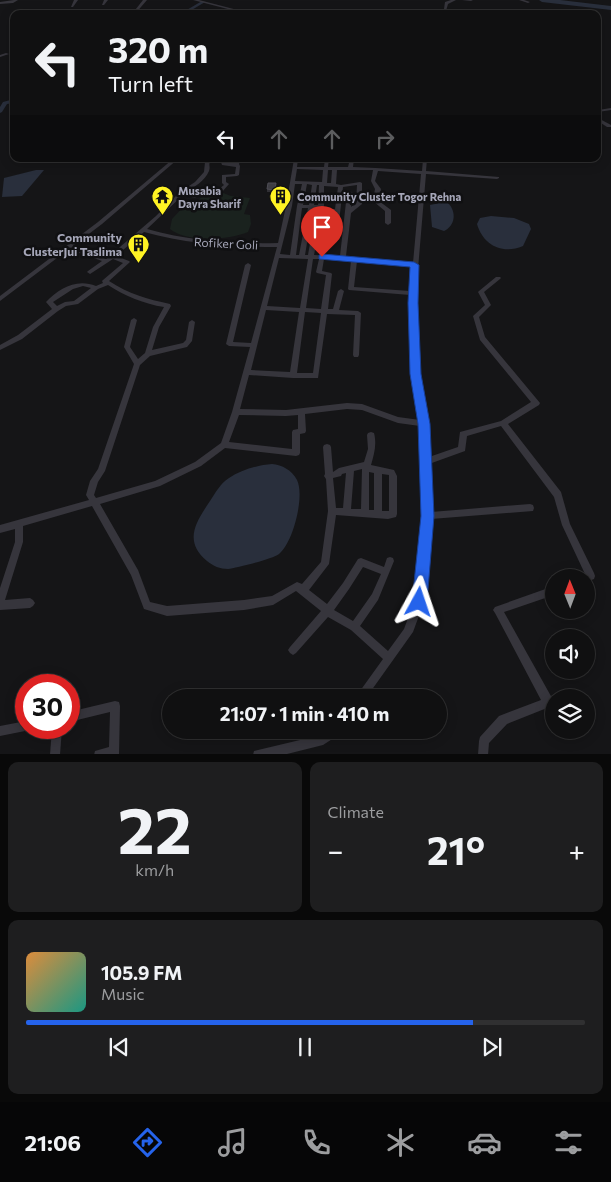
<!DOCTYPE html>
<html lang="en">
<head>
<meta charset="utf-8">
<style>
  body { margin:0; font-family:Commissioner,sans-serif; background:#1e1e1f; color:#f1f3f6; height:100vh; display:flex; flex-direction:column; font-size:19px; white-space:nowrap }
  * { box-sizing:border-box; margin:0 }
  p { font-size:16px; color:#9c9d9f }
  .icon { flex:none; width:28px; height:28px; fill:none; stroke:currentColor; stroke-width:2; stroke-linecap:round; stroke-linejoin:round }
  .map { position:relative; height:754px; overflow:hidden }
  .details { display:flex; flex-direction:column; gap:8px; padding:8px; background:#090909; flex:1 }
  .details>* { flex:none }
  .banner { position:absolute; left:10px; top:10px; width:591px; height:152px; border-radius:10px; box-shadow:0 2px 12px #0003,0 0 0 1px #303031; background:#101011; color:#f1f3f6; overflow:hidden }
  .needle { width:32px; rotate:359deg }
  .controls { position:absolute; left:545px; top:569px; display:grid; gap:10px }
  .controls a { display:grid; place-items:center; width:50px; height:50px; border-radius:50%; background:#101011; box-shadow:0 2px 12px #0003,0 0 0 1px #303031; font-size:25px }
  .speed { position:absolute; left:15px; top:674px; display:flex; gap:10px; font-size:25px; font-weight:700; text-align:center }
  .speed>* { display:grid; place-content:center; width:65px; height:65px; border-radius:50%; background:#101011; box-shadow:0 2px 12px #0003,0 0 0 1px #303031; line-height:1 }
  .speed .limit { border:8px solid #d22; background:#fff; color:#111 }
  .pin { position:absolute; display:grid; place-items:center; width:42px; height:42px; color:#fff; margin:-51px -21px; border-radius:50% 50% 50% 0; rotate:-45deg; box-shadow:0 0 5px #0007 }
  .pin .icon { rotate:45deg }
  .me { position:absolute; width:55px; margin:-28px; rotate:5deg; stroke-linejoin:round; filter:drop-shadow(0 0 4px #0008) }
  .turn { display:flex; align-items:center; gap:18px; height:105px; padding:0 15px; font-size:22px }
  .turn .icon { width:65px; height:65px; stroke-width:2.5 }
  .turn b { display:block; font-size:35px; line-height:42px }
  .lanes { display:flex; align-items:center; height:48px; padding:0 15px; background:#0003; justify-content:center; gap:25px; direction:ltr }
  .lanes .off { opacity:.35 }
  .big { font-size:38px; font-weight:700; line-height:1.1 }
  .details .widget { flex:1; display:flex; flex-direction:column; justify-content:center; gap:8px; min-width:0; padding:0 18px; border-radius:10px; background:#1e1e1f }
  .details .dial { align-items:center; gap:0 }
  .dial b { font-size:65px; line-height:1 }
  .song { display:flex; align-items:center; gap:15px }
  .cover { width:60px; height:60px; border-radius:8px; background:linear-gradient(135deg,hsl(30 70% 55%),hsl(170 70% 35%)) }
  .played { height:5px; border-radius:2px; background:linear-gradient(90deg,#2563eb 80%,#303031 80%) }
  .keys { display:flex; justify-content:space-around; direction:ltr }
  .heat { display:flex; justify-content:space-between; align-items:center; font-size:28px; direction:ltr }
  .details .tiles { flex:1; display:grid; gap:8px; grid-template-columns:1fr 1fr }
  .widget:last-child { grid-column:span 2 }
  .trip { position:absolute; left:162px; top:689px; width:285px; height:50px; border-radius:25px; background:#101011; box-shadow:0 2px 12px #0003,0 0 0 1px #303031; font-weight:700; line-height:50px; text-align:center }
  .menu { display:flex; height:80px; justify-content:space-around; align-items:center; background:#060607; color:#9c9d9f }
  .menu .icon { width:35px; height:35px }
  .menu .on { color:#2563eb }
  .menu b { font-size:22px; color:#f1f3f6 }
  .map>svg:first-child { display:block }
</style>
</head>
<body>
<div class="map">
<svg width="611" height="755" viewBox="0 0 611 755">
  <rect width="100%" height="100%" fill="#151517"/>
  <path fill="#1a221e" d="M218 191 231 196 250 198 244 214 250 215 251 224 248 232C228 240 188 243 170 229L172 219 188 202 198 200 208 192Z"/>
  <g fill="#292f3c">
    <path d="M36 170H44L22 196 2 197 4 178Z"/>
    <path d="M440 203H448C457 212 455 226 444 231L432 227 430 205Z"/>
    <path d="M491 216 514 218 529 224 531 229 523 246C502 255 483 245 477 224L480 218Z"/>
    <path d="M272 464C282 465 292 470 297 480 305 496 293 543 279 554 273 559 236 568 228 569 220 569 213 566 207 561 183 541 196 522 210 501 216 492 220 484 229 478 241 470 258 465 272 464Z"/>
  </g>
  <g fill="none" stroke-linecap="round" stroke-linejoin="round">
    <g fill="#292f3c" fill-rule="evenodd">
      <path d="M202 1 205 2 185 14H180Z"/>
      <path d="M14 99V103L7 104 2 112 0 113V107L3 102Z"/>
    </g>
    <path fill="#292f3c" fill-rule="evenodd" d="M539 0H560L611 6V10L542 2Z"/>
    <g fill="#36353c" fill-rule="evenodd">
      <path d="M14 0H18L13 3 0 4V2Z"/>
      <path d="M74 0H78L73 7H71Z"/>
      <path d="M104 0H108L104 5H102Z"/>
      <path d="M143 0H147L135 14H132Z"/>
      <path d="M193 0H199L253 14H247Z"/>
      <path d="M451 0H456L448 4 446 11H430L432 14H428L427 9H444L445 2Z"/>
      <path d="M462 0H473L471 1Z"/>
      <path d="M519 0H524L530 2 528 3Z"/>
      <path d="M6 53 9 54 0 57V55Z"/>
      <path d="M611 108V110L598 112V110Z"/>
      <path d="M598 118 611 125V127H607L598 121Z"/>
      <path d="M173 159H178L102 224 73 246 106 259 156 216 180 192 195 182 204 172 205 162 208 159H212C207 165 211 165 209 171 205 181 194 187 186 192L194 194C202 186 209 187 219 189L224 185 222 183V175L235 174 236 167 222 165 220 159H224L226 163H234L237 159H241L239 164 240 166 239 175 237 176 226 177V182L229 184 222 192 206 190 195 198 183 195 147 229C190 241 233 244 278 243L286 206 294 159H298L297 167H324L325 159H329L328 167H348L350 159H354L353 167 376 168 422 171 423 159H427L426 171 499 177V178L497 179 426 174 416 293 419 374 428 424 429 457 458 447 460 432 501 421 531 402 480 340 473 316 485 305 478 292 479 291 496 277H500L501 278 500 279 484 292 491 305 479 317 485 337 540 403 539 405 508 424 561 492 570 524 594 573 595 576 594 579 586 582V578H582L583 575 585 574 562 525 554 497 501 426 467 436 465 451 429 464 431 512 530 504 533 505 534 508 533 511 431 519 424 602 413 632 366 698H355L383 659 351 630 328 617 296 653 293 655 290 653 288 650 290 647 321 611 296 591 273 605 244 610 167 616 144 609 131 575 92 506 23 526V542L5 600 30 598 33 600 35 603 33 606 30 608 0 610V588L15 542V529L0 533V525L89 500 86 495 90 481 98 469 134 364 124 347 131 320 134 318 137 320 130 347 138 359 145 353 153 327 164 307C144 304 125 296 108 285L98 289 78 304 66 306 58 311 22 339 0 350V345L18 335 52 309 46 302C59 288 77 278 96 286L103 283 102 281 103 280 123 263 113 259 90 274 87 272 88 271 102 261 69 249 0 301V296L98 222ZM297 169 323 170 322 182 295 181ZM328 170H332L331 183H327ZM337 170H373L371 181 375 189 373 201 385 211V223L388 225 391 223V210L379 201 381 189 375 181 378 171 421 174 413 263 346 256 351 213 362 204V183L360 182 341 185 336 184ZM295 184H302L297 206 290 255 280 254 292 206ZM307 184 312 185 309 205H303ZM317 185H319L318 205H314ZM357 185 356 203 351 207 353 193 350 191 347 193 340 256 314 255 315 250H325L338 231 343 187ZM324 186 338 187 335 209H322L324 207ZM302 208H308L299 255H296ZM320 212H335L332 231 321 247H315ZM312 213H315L308 255H305ZM144 232C188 244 232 247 277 247L251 343 233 342 251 265 248 263 245 265 226 344 229 346 250 347 232 412 221 443 195 462 155 481 96 498 94 495 98 482 105 471 140 365 150 356 187 347 192 341 195 322 192 320 189 322 186 340 183 343 152 350 159 327 171 306 170 304C147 299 129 294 109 281L130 262 129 261 116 256ZM279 258 308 259 300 308 267 306ZM313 259H319L316 272 317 273 326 275 321 309 306 308ZM324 259 351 261 348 289 349 290 410 295 413 374 420 420 398 417 362 404 347 403 286 410 240 409 249 375 293 378H318L327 314 355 315 353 355 354 357H358L359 355 361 313 358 311 339 310 344 291 341 289 338 291 333 309H328L332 274 331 273 322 271ZM357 261 412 267 410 291 354 287ZM83 286 91 288 74 301 65 302 57 306 53 302 73 289ZM266 310 299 312 290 372 251 370ZM305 312 321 313 313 373H297ZM347 409 362 410 398 423 420 426 423 518 414 602 404 629 388 651 360 626 378 600 394 561 393 558 390 557 387 558 384 567 361 558 358 559 343 583 327 604 309 590 329 564 336 515 388 519 396 517 397 514V476L394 470 371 465C374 454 377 445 374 433L371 432 368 433 367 435 368 449 364 462 339 468 333 472 331 447 330 445 327 444 324 445 323 447 325 474 324 476 326 479 328 511 321 562 302 584 297 582 272 596 244 600 167 606 150 602 138 570 100 504 160 486 201 466 225 448 296 456 299 455 300 453V434L305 433 306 431 305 414ZM239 415 286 416 298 415V429L293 430 292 432V449L229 442ZM362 469 361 509H351L354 471ZM369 472 374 473V510H369ZM346 473 343 508H336L333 478 341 476 342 474ZM382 474 389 475V511H382ZM363 567 381 574 372 594 353 621 334 610 349 589Z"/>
      <path d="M554 586V595L504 612 552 698 553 702 552 706 507 724 489 743 488 755H478L479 741 480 737 499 716 541 700 495 613 493 610 495 607Z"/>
      <path d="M115 701 119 702 120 706 119 755H94L95 751 109 747 110 712 69 722V712Z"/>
      <path d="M26 721V728H31L30 730 0 736V726Z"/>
      <path d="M52 728H62L60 755H50Z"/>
      <path d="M328 730H341L340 734 323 745 283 755H253L254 751 258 750 321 735Z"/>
    </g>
  </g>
  <path fill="#313035" d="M276 186 275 192H267V189Z"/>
  <path fill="#3d3d43" stroke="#4e4d55" d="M268 183H276L275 190 267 189Z"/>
  <path fill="#2563eb" stroke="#184099" d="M322 254 414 262 419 265 418 303 421 374 430 424 434 516 427 602 425 607 419 609 414 607 412 602 421 516 418 424 410 374 408 303 410 267 319 259V255Z"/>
  <defs>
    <symbol id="temple-pin" viewBox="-11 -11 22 30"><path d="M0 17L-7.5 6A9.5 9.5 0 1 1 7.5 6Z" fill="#fff324" stroke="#101012"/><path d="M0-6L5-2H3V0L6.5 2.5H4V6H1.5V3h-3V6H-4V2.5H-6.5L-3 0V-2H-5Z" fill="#111"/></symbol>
    <symbol id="building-pin" viewBox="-11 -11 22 30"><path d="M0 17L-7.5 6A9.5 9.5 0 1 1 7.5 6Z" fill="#fff324" stroke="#101012"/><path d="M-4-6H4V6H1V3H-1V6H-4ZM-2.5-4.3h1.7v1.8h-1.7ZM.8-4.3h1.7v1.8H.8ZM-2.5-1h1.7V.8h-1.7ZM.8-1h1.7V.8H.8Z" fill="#111"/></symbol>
  </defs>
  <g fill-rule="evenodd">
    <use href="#temple-pin" x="150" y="184" width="25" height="34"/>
    <use href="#building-pin" x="268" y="184" width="25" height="34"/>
    <use href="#building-pin" x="126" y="232" width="25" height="34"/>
  </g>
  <g text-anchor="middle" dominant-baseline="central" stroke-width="5" stroke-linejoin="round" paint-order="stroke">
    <g font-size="11" font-weight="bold" fill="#a5a6b8" stroke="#101012" text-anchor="start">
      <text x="178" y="190">Musabia<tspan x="178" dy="13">Dayra Sharif</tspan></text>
      <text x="297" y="196">Community Cluster Togor Rehna</text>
    </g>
    <g font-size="12" font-weight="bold" fill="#a5a6b8" stroke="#101012" text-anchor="end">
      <text x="122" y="237">Community<tspan x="122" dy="14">ClusterJui Taslima</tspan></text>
    </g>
    <g font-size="12" fill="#a5a6b8" stroke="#101012">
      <text transform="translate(226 243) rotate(3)">Rofiker Goli</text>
    </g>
  </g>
</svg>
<div class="controls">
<a><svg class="needle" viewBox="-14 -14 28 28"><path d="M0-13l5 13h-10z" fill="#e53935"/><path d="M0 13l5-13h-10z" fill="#9c9d9f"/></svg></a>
<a><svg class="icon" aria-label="sound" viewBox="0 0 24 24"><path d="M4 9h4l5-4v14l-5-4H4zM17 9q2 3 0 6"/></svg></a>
<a><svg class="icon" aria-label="layers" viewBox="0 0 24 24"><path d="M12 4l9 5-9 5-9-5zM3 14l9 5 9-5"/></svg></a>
</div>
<div class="speed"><div class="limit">30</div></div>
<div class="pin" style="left:322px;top:257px;background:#d93025"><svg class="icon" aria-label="arrive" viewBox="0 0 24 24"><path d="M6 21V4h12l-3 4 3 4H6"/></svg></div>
<svg class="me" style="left:419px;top:602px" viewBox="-20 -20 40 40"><path d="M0-17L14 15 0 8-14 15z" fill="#2563eb" stroke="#fff" stroke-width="4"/></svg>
<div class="trip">21:07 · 1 min · 410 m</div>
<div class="banner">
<div class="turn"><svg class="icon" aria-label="left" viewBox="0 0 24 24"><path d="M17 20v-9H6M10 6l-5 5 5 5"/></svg><div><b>320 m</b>Turn left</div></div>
<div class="lanes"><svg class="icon" aria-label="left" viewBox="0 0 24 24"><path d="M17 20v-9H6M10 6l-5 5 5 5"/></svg><svg class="icon off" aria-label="ahead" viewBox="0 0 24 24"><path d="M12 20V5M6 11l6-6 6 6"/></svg><svg class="icon off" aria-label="ahead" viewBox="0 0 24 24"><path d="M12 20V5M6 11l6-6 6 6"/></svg><svg class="icon off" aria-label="right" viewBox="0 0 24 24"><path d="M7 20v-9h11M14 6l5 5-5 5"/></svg></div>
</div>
</div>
<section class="details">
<div class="tiles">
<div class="widget dial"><b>22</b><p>km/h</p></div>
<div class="widget"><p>Climate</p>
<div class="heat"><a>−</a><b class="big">21°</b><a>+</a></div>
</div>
<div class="widget">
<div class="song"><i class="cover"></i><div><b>105.9 FM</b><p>Music</p></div></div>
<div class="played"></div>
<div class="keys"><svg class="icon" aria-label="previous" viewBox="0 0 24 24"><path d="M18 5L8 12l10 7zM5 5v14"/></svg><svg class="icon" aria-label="pause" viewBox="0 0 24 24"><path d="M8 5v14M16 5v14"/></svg><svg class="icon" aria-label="next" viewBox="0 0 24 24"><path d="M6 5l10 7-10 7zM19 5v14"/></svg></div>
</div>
</div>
</section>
<nav class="menu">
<b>21:06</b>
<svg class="icon on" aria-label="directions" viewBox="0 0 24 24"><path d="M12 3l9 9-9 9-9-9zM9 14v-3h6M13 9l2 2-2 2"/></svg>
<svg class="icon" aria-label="music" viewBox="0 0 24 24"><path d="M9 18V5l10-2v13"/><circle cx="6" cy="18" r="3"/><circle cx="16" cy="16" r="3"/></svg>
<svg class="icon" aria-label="phone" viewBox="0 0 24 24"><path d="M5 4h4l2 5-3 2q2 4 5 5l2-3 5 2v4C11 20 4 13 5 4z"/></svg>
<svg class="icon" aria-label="climate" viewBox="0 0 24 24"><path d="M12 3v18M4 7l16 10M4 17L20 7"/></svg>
<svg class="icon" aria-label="car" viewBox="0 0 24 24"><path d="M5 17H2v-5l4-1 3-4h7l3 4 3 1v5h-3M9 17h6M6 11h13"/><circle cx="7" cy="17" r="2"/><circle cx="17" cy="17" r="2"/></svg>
<svg class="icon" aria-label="filters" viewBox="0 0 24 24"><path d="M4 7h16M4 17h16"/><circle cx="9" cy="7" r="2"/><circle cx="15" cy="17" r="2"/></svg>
</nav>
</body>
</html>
